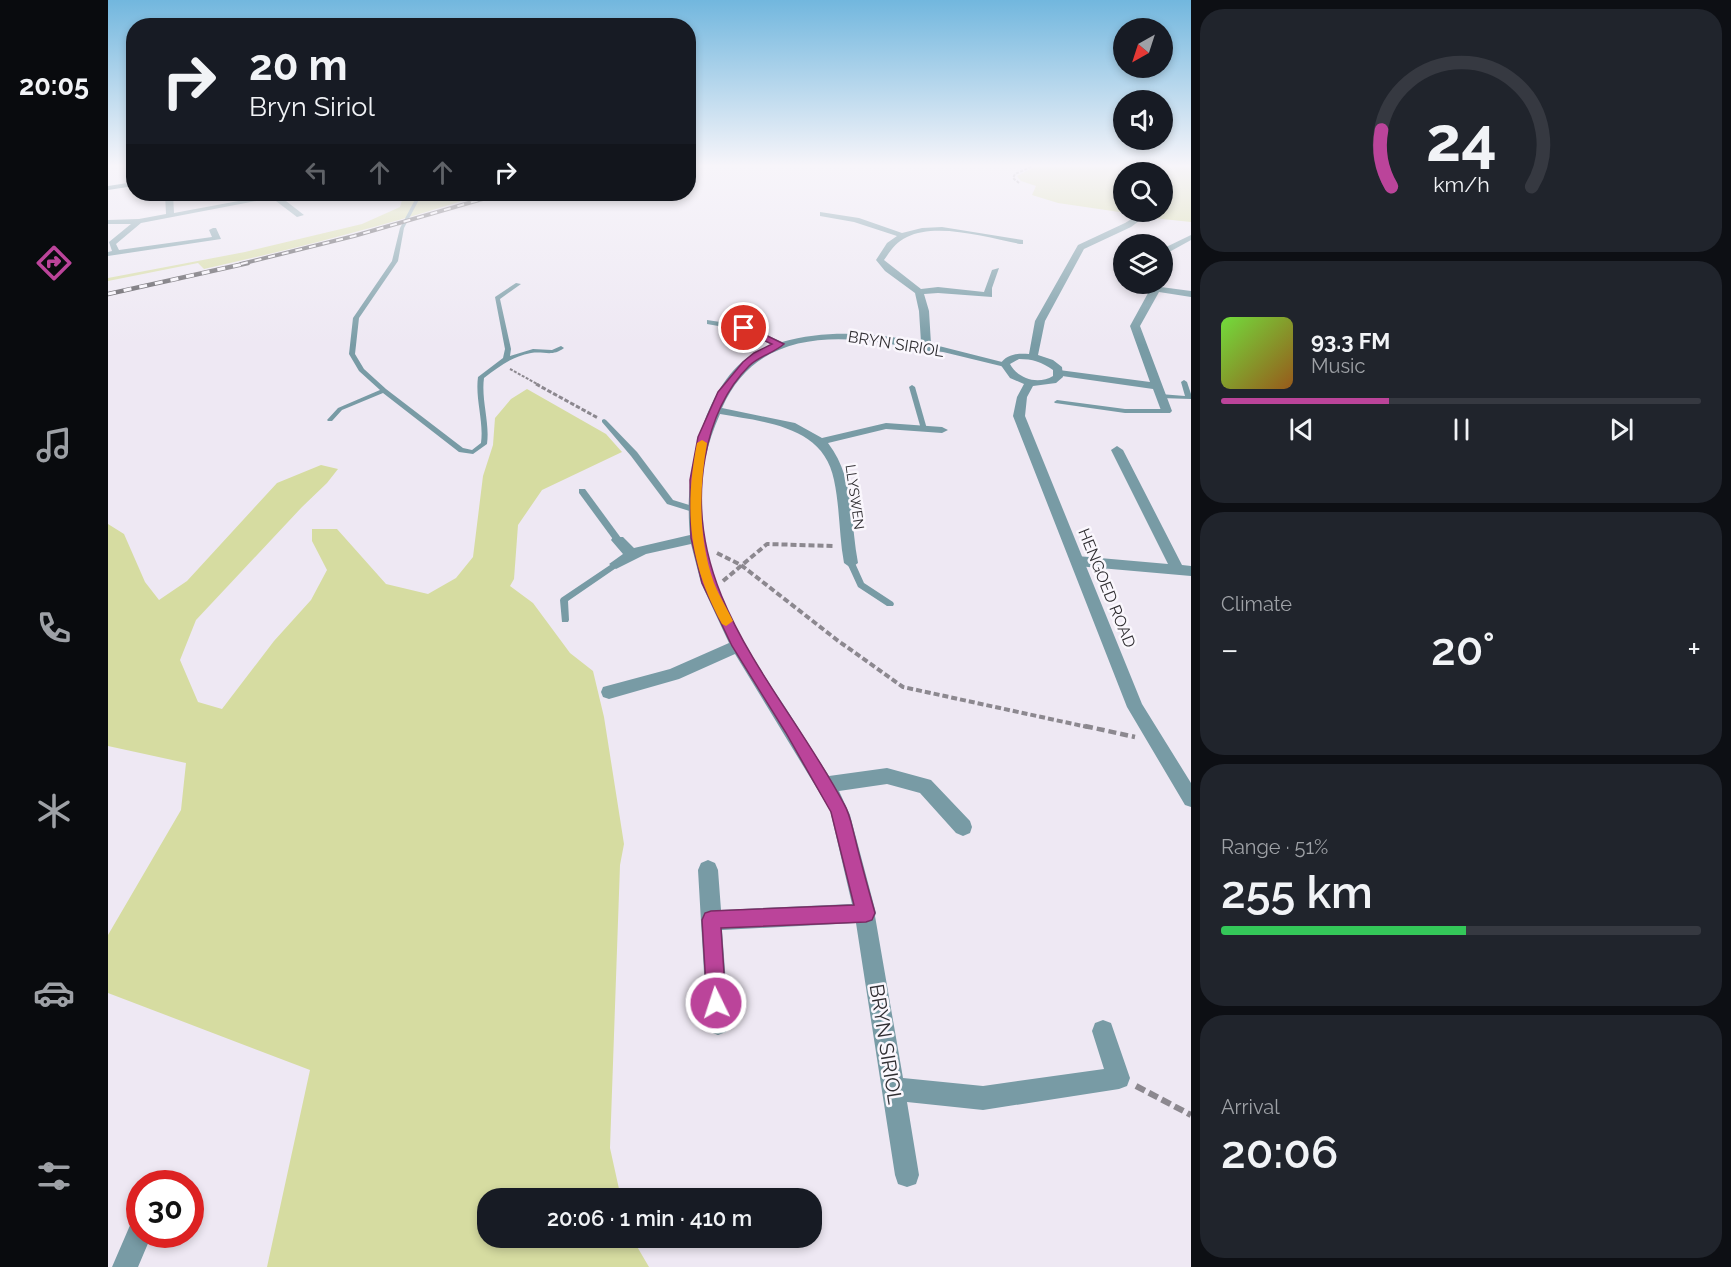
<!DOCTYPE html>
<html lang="en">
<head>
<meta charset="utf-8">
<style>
  body { margin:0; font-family:Raleway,sans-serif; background:#20242c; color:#f1f3f6; height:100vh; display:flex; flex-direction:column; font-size:22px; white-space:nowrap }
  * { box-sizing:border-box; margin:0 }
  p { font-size:20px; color:#9ea1a6 }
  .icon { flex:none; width:33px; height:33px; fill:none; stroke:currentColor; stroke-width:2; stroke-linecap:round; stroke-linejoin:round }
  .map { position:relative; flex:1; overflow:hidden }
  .side { display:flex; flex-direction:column; gap:9px; padding:9px; background:#0d0f14; width:540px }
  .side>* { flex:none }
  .banner { position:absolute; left:18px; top:18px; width:570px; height:183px; border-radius:24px; box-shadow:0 3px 9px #0003; background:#171b24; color:#f1f3f6; overflow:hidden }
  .needle { width:39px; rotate:219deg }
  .fabs { position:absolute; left:1005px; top:18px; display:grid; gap:12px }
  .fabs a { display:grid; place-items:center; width:60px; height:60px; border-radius:50%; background:#171b24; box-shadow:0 3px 9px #0003; font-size:30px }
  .speed { position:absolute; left:18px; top:1170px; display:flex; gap:12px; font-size:30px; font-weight:700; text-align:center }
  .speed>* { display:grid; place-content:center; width:78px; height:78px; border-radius:50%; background:#171b24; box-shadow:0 3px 9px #0003; line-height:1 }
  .speed .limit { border:9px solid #d22; background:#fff; color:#111 }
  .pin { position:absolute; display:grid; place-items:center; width:51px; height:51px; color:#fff; margin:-26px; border:3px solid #fff; border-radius:50%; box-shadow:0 2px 6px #0007 }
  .me { position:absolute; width:66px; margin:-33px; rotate:356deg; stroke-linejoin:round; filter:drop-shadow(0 0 4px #0008) }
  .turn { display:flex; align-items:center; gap:21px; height:126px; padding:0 24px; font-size:27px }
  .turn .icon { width:78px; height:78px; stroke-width:2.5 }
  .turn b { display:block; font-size:42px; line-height:51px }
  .lanes { display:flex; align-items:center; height:57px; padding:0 24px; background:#0003; justify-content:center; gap:30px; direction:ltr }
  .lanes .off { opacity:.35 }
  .big { font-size:45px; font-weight:600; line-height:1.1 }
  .side .card { flex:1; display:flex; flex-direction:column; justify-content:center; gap:9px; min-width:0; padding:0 21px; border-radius:24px; background:#20242c }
  .side .dial { align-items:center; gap:0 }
  .dial svg { height:156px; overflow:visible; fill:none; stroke:#363941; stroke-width:7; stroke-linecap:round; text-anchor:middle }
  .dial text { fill:#f1f3f6; stroke:none }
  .song { display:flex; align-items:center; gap:18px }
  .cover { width:72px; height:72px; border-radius:9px; background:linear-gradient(135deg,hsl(100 70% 55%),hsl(30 70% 35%)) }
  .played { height:6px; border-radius:3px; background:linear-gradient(90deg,#bb449a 35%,#363941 35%) }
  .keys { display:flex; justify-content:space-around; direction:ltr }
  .heat { display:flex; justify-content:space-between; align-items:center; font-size:33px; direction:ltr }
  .charge { height:9px; border-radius:4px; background:linear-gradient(90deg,#34c759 51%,#363941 0) }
  .trip { position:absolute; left:369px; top:1188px; width:345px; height:60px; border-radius:24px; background:#171b24; box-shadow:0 3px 9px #0003; font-weight:600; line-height:60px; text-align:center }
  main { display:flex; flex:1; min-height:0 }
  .menu { display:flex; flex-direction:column; width:108px; justify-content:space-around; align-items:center; background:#090b0e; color:#9ea1a6 }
  .menu .icon { width:42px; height:42px }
  .menu .selected { color:#bb449a }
  .menu b { font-size:27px; color:#f1f3f6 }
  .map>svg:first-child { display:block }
</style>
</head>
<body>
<main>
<nav class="menu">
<b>20:05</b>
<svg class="icon selected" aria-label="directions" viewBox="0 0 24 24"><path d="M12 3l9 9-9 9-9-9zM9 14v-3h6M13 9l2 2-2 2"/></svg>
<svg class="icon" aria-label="music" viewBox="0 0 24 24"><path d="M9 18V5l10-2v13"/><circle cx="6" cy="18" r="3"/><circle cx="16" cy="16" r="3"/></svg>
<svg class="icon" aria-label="phone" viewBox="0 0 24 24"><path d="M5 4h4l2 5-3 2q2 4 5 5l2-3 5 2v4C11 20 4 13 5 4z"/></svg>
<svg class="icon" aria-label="climate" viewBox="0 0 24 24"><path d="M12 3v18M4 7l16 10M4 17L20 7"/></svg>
<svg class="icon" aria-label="car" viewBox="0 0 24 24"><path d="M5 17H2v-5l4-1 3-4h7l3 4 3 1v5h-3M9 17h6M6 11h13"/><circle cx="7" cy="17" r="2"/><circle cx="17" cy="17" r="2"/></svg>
<svg class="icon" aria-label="filters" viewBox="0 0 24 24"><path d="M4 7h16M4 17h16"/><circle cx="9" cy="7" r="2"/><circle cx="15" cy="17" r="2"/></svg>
</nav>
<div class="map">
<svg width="1083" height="1267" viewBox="0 0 1083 1267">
  <rect width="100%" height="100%" fill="#eee8f3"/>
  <g fill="#d6dca1">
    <path d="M926 167H1018L1021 172H1016V212H1027L1018 213 950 203 924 195 928 186 913 181 909 176Z"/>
    <path d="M1039 167H1083V222L1045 218 1048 212H1054L1055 200 1058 198 1055 193 1054 172H1042Z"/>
    <path d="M296 194H325L345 197 356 194H376C284 224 190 248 96 269L90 263 0 281V278L137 252 254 224 292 207Z"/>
    <path d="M419 389 498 434 514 452 434 490 410 525 406 579 402 586 425 603 462 653 485 671 496 717 516 844 512 865 502 1148 513 1198H380V1238H524L541 1267H159L202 1070 0 993V935L73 810 78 763 0 746V524L16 534 37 582 51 600 79 581 169 483 213 465 230 469 219 483 194 507 88 620 72 660 90 702 114 709 166 641 203 600 219 570 204 541V529H229L278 584 320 594 348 578 365 557 375 476 385 445 387 418 403 399Z"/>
  </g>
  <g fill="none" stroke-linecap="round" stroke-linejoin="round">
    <g stroke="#8c888f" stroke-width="2" stroke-dasharray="3 1.5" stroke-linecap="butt">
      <path d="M911 183 905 178 907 174 923 167"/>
      <path d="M402 369 431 385"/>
    </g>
    <path stroke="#8c888f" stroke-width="3" stroke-dasharray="4.5 2" stroke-linecap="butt" d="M428 384 490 418"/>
    <g stroke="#8c888f" stroke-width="4" stroke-dasharray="6 3" stroke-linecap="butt">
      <path d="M609 553 633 565 729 640 795 687 984 728"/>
      <path d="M615 581 659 544 726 546"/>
    </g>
    <path stroke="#8c888f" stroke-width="4.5" stroke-dasharray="8 4" stroke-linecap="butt" d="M977 726 1027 737"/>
    <path stroke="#8c888f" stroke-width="6" stroke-dasharray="10 4.5" stroke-linecap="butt" d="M1028 1086 1083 1115"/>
    <g fill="#789ba5" fill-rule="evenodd">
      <path d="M310 194H314L296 228 290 261 251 318 247 354 256 369 278 389 355 448 364 450 373 443C376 421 367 399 370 377L395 358 397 349 387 297 408 283 413 284 392 299 403 349 402 356 425 349 444 350 453 346 456 348C444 357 437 351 423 353 403 357 392 366 376 378 373 400 382 422 379 444L365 454 351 452 275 393 234 410 224 421H220L219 420 230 408 272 390 251 371 241 354 245 318 284 261 292 228Z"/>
      <path d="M1076 380 1079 382 1083 394V399L1052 398 1049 396 1052 394 1077 396 1073 382Z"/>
      <path d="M804 385 807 387 819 429 818 430H814L813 429 801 387Z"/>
      <path d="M949 400 1017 409H1058L1061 411 1058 413H1017L947 403 946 402Z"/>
      <path d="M496 419 498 420 529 452 565 500 591 508V512L588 513 559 504 523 456 494 422V420Z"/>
      <path d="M471 489H477L513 538 514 540 513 542H507L471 493Z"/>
      <path d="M743 560 747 563 756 583 785 602 786 604 785 606H779L750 587 739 563Z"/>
      <path d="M508 561 511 562 512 564 511 566 460 601 461 620 460 622H454L452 600 453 598Z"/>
    </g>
    <g fill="#789ba5" fill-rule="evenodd">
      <path d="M57 194H65L66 213 169 194 196 215 189 217 164 198 33 223 8 244 11 250 104 237 101 230 105 228H108L113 239 0 256V252L4 251 1 242 23 224H0V220L31 219 58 214Z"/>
      <path d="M712 212 751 218 794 233 814 228 834 227 915 240V244H912C881 238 829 222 799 237 788 242 783 250 776 260L813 289 830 287 876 292 884 270 891 268 884 288V297L830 293 816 294 821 311 823 344 902 364 897 367C876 362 856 357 835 352 829 351 822 352 817 351 743 334 651 323 614 408L687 423 714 438 778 423 834 427 840 430 834 433 778 429 720 443C747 478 742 522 750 563L743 568 736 563C731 536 732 508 726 480 716 426 657 422 612 414 563 523 616 616 677 707 692 730 706 753 721 776L779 768 823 780 862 821 864 827 862 833 855 836 848 833 812 793 779 784 731 791 742 815 768 913 767 916 795 1078 875 1086 996 1069 984 1031 987 1023 995 1020 1003 1023 1022 1078 1019 1086 1011 1089 875 1110 799 1102 811 1175 808 1184 799 1187 790 1184 787 1175 748 923 614 930 621 1024 618 1032 610 1035 602 1032 599 1024 590 870 593 863 600 860 607 863 610 870 613 910 744 904 722 810 627 654 571 679 501 699 495 697 493 692 495 687 562 669 621 643 593 583 583 544 538 554 508 569 501 564 515 554 503 540 505 537H515L526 548 582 535C575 474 597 365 664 345L633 330 599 324V320L639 326 674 342C719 329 767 333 813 342L811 311 807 293 777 271 768 260 779 243 789 236 746 222 712 216Z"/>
      <path d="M1083 235V240L1054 256V249Z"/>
      <path d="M1045 284H1053V287L1083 291V297L1051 292 1032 326 1064 411 1062 413H1054L1045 389 947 375V371L951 370 1042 382 1022 326Z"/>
      <path d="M1009 446 1015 450 1074 565 1083 566V576L969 566 962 561 969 556 1060 564 1003 450Z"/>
      <path d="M32 1219V1234H44L30 1267H4L23 1223Z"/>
    </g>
    <g fill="#789ba5" fill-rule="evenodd">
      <path d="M1028 167H1034L1037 172H1031Z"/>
      <path d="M1035 212H1043L1023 227 976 249 937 321 930 355 945 360 954 367 955 377 948 383 925 386 919 397 917 416 1034 704 1083 783V807L1077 805 1019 707 905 416 909 397 916 384 902 378 892 364C899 354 909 353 921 354L927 321 970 245 1017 223ZM911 359C924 359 934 362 945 370V376C930 385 910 379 902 364Z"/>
    </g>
    <path fill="#1e5665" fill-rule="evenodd" d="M26 182V186L0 190V186Z"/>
    <defs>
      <path id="rail-far1" d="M133 264 246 236 392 194"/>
      <path id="rail" d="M0 294 140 263"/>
    </defs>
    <use href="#rail-far1" stroke="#4f4d52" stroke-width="4"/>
    <use href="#rail" stroke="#4f4d52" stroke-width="4.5"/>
    <use href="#rail-far1" stroke="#faf7fd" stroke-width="2" stroke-dasharray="7" stroke-linecap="butt"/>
    <use href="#rail" stroke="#faf7fd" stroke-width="3" stroke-dasharray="8" stroke-linecap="butt"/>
  </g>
  <linearGradient id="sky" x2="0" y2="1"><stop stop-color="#72b7de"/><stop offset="0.48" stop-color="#f7f5fa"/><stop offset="1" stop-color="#f7f5fa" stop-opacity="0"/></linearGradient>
  <rect width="1083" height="345" fill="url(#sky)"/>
  <path fill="#bb449a" stroke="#7a2c64" stroke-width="1.5" d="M633 326H639L676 344C666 353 651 356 641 366 616 391 603 424 597 458 572 595 677 692 736 804 742 814 744 827 747 838 753 863 760 888 767 913L764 920 758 922 613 928 618 1003 615 1010 608 1013 601 1010 599 1003 594 920 597 913 603 911 746 905 723 812 678 733 624 646 594 583 583 538 582 480 590 437 610 392 635 362 646 353 664 344 633 330Z"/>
  <path fill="#f59e0b" d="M594 440 599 443C591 489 590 538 606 583 611 596 619 608 625 621L618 626 614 624C581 563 576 511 589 443Z"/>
  <g text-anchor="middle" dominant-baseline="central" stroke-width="5" stroke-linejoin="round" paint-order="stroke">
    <g font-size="14" fill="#302e32" stroke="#faf7fd">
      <text transform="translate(747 497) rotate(82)">LLYSWEN</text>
    </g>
    <g font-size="16" fill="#302e32" stroke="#faf7fd">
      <text transform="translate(788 344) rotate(9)">BRYN SIRIOL</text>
      <text transform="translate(999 588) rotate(68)">HENGOED ROAD</text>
    </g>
    <g font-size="20" fill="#302e32" stroke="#faf7fd">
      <text transform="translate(778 1044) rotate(81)">BRYN SIRIOL</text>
    </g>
  </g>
</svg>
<div class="fabs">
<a><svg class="needle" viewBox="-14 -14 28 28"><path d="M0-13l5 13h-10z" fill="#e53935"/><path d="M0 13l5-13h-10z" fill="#9ea1a6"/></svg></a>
<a><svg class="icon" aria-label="sound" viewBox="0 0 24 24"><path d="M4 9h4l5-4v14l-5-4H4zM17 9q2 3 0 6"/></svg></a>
<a><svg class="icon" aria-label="search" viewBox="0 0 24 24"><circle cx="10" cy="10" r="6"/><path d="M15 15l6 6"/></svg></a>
<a><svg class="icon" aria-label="layers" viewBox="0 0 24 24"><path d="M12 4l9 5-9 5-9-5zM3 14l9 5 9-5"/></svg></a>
</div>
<div class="speed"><div class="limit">30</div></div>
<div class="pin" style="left:636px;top:328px;background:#d93025"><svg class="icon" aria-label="arrive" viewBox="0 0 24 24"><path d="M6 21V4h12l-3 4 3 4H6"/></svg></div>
<svg class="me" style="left:608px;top:1003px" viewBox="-20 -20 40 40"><circle r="17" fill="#bb449a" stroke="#fff" stroke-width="3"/><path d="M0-11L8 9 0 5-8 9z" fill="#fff"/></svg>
<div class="trip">20:06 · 1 min · 410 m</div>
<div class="banner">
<div class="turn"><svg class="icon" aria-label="right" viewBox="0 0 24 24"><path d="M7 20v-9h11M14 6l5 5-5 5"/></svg><div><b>20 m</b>Bryn Siriol</div></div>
<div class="lanes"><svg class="icon off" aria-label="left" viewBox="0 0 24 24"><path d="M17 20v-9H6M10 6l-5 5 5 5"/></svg><svg class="icon off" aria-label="ahead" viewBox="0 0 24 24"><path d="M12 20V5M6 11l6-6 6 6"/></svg><svg class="icon off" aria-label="ahead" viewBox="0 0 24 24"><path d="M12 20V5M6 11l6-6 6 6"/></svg><svg class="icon" aria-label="right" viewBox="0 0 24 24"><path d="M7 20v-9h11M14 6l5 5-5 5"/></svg></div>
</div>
</div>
<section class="side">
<div class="card dial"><svg viewBox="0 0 100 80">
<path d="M14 69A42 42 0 1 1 86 69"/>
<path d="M14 69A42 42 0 0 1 9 40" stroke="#bb449a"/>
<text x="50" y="56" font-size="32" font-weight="700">24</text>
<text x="50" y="72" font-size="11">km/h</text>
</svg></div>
<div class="card">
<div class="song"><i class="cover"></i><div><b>93.3 FM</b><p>Music</p></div></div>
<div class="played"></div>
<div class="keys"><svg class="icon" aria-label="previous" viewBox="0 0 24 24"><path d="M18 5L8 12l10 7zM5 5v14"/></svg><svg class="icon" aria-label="pause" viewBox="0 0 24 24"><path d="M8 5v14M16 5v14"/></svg><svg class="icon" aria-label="next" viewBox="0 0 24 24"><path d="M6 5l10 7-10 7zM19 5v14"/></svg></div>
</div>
<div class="card"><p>Climate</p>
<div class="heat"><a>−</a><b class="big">20°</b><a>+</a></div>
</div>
<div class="card"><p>Range · 51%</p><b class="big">255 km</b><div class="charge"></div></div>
<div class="card"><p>Arrival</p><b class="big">20:06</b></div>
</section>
</main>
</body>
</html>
